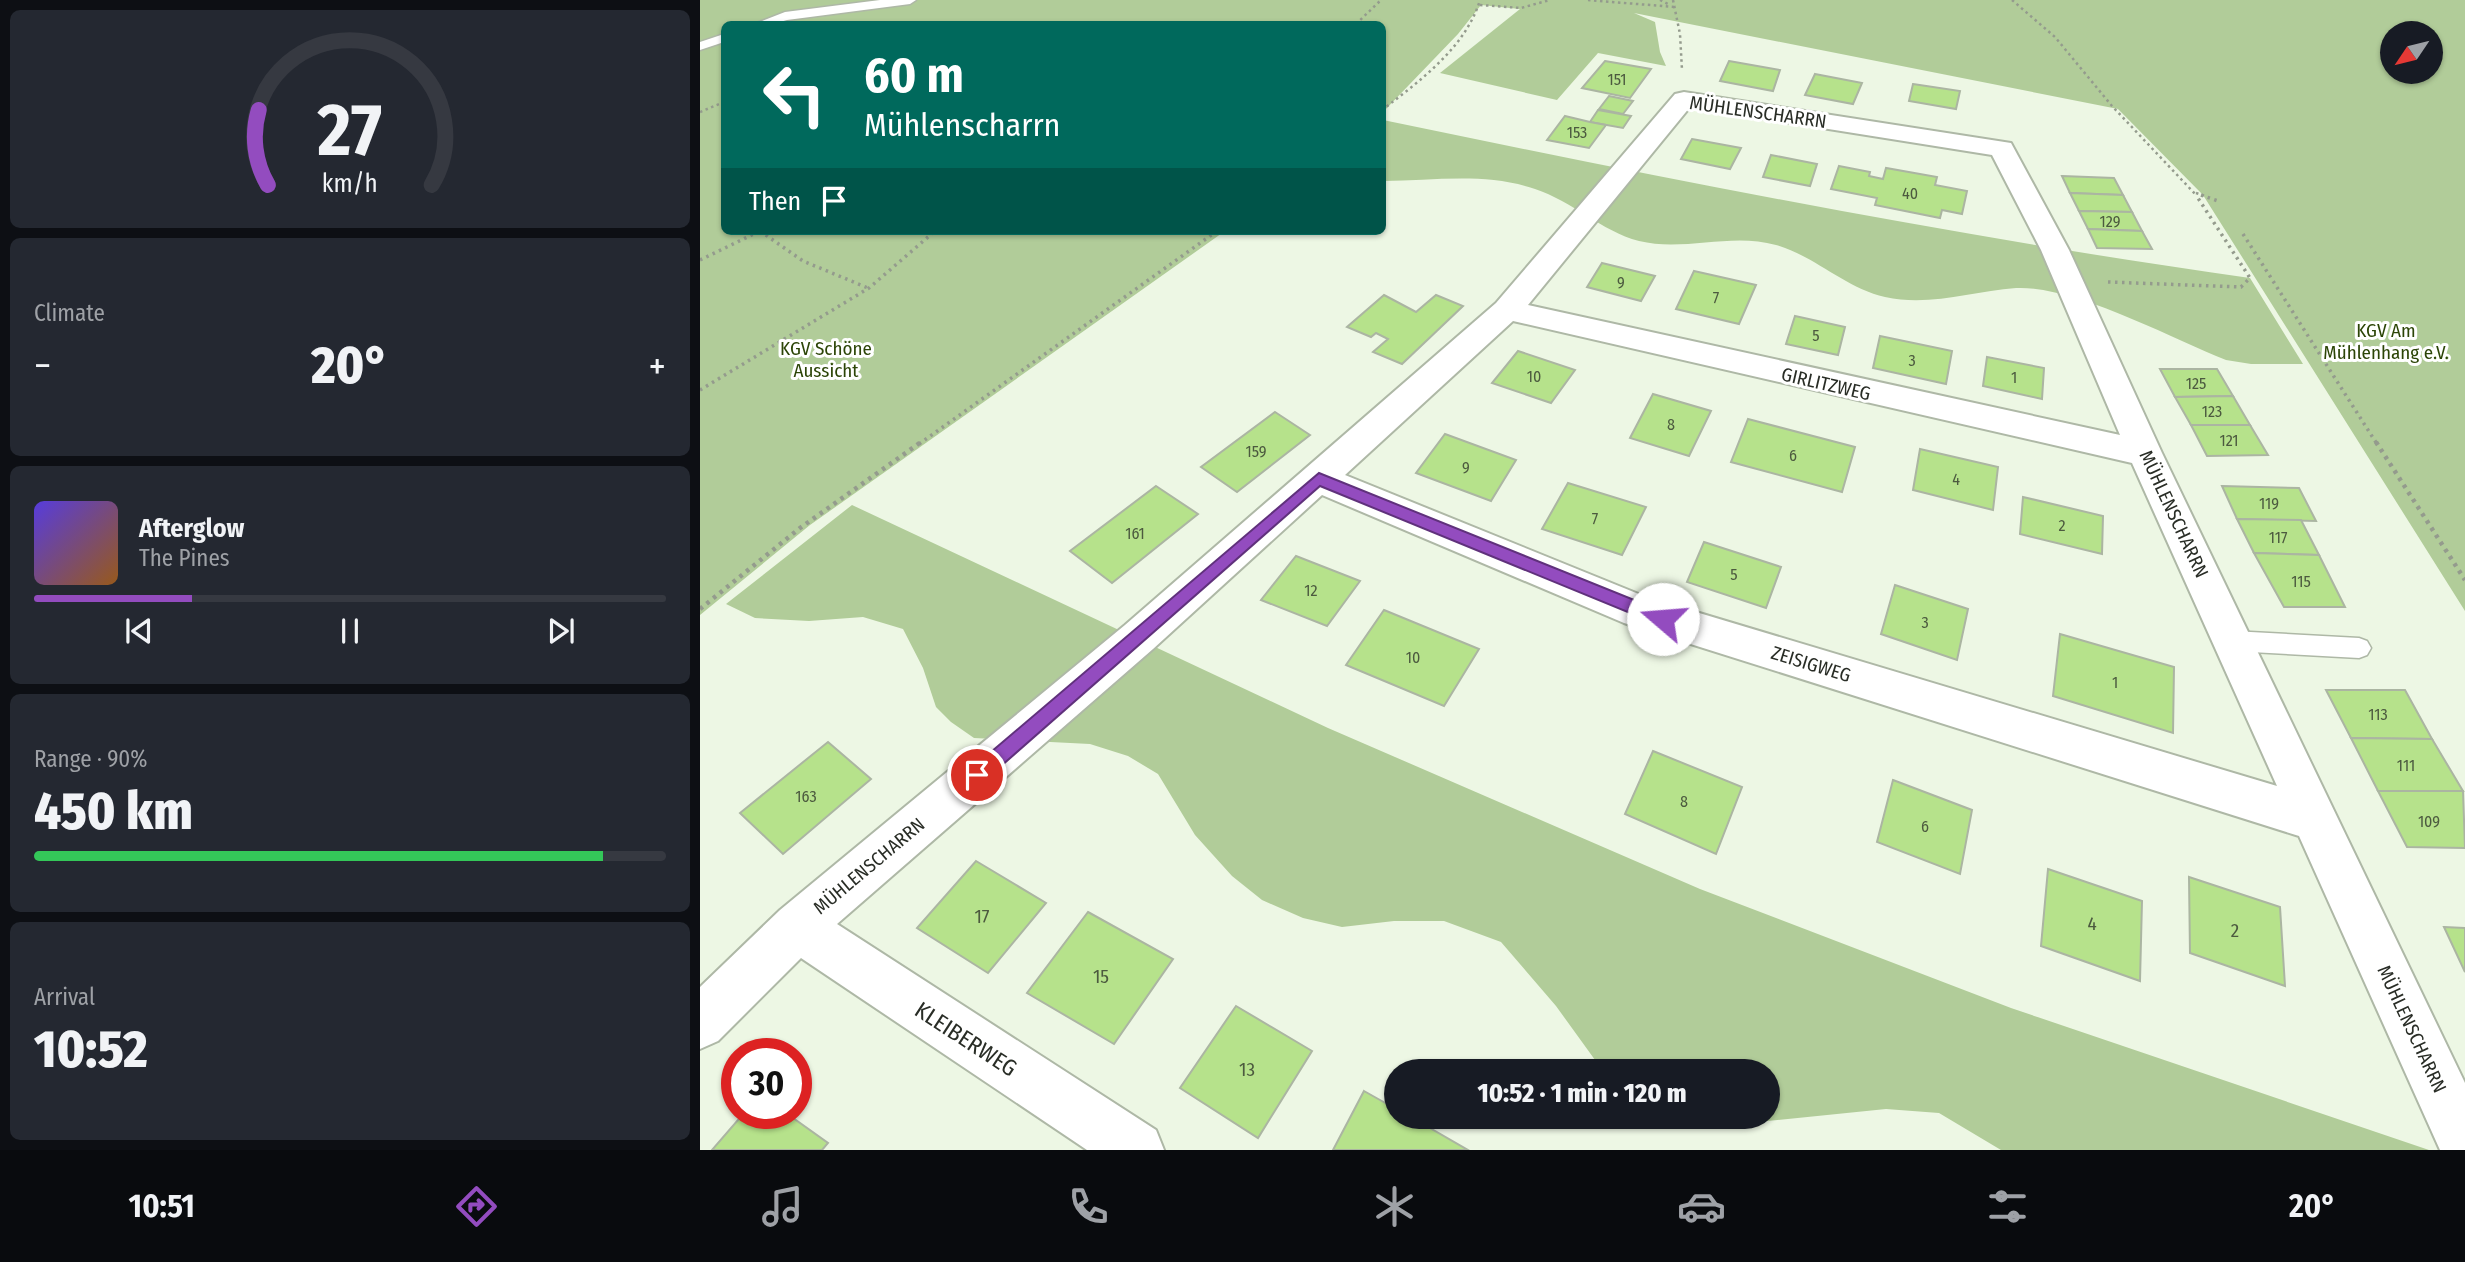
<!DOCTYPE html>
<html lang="en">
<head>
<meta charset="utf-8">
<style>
  body { margin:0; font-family:"Fira Sans Condensed",sans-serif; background:#242831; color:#f1f3f6; height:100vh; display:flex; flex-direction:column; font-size:26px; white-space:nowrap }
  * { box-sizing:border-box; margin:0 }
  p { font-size:23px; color:#9ea1a6 }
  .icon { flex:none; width:38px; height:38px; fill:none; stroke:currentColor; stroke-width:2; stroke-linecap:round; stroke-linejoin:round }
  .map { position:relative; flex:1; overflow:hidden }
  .side { display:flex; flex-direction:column; gap:10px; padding:10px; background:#0d0f14; width:700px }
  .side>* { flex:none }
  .top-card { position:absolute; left:21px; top:21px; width:665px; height:214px; border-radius:10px; box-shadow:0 2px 5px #0004; background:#00695c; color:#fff; overflow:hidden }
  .needle { width:46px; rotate:235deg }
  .fabs { position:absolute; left:1680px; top:21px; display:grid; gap:14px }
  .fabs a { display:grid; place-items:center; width:63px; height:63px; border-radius:50%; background:#171b24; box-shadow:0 2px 5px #0004; font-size:35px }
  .speed { position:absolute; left:21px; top:1038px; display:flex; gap:14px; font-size:35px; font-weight:700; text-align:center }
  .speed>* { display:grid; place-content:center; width:91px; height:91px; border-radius:50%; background:#171b24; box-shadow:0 2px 5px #0004; line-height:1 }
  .speed .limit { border:10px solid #d22; background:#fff; color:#111 }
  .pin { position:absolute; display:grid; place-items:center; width:60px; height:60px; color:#fff; margin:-30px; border:4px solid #fff; border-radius:50%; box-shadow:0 2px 7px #0007 }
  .me { position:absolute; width:77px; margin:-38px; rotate:288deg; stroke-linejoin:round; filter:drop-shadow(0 0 5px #0008) }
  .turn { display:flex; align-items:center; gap:24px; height:147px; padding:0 28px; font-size:32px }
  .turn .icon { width:91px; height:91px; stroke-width:2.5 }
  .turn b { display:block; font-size:49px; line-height:60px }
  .then { display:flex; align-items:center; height:66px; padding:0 28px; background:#0003; gap:14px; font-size:26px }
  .big { font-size:52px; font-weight:800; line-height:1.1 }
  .side .tile { flex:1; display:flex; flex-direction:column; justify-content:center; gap:10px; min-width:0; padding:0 24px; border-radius:10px; background:#242831 }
  .side .dial { align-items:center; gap:0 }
  .dial svg { height:182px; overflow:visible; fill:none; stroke:#363941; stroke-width:7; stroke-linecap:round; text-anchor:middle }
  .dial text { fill:#f1f3f6; stroke:none }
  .song { display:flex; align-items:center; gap:21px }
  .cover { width:84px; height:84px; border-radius:10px; background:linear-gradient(135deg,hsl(250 70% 55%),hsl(30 70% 35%)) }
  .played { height:7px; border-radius:4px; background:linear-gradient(90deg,#934cbf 25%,#363941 25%) }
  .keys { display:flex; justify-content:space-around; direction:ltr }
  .heat { display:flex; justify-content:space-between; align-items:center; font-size:38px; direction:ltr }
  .charge { height:10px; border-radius:5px; background:linear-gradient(90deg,#34c759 90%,#363941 0) }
  .trip { position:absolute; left:684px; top:1059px; width:396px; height:70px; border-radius:35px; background:#171b24; box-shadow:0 2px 5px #0004; font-weight:800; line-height:70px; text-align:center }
  .tabs { display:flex; height:112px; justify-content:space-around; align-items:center; background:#090b0e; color:#9ea1a6 }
  .tabs .icon { width:49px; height:49px }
  .tabs .selected { color:#934cbf }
  .tabs b { font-size:32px; color:#f1f3f6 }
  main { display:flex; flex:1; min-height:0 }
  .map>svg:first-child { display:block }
</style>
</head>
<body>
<main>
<section class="side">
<div class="tile dial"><svg viewBox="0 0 100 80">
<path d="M14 69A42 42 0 1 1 86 69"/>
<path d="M14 69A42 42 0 0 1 10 36" stroke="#934cbf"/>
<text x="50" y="56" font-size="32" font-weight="700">27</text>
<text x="50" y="72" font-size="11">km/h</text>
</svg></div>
<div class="tile"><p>Climate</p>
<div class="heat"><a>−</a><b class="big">20°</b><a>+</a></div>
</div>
<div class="tile">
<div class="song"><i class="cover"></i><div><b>Afterglow</b><p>The Pines</p></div></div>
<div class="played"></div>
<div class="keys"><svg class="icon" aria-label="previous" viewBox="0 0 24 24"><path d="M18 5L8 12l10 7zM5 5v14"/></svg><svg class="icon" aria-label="pause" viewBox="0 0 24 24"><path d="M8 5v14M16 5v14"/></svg><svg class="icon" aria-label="next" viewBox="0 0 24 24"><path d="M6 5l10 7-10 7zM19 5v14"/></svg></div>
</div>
<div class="tile"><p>Range · 90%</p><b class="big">450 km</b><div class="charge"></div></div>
<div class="tile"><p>Arrival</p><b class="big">10:52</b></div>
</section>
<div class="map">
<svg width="1765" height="1150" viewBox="0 0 1765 1150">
  <rect width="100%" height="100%" fill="#edf7e4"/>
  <g fill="#b1cc99" fill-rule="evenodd">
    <path d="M0 0H1765V611L1503 195 1418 109 934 13 955 22 960 52 966 66 898 53 857 100 740 73 820 9 781 5 758 34 683 112 682 24H24V231H525L110 525 0 615ZM1692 33H1731V72H1692Z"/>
    <path d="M683 120C971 180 1259 237 1550 278L1603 364H1551L1526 360C1471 338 1373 285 1316 288 1272 291 1230 307 1185 297 1145 288 1115 256 1076 245 1031 232 984 252 939 241 901 231 872 201 835 189 785 172 734 181 683 181Z"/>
    <path d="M152 505 628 728 1000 889 1311 1008 1729 1150H1301L1239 1113 1186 1109 1018 1126 981 1122 968 1117 1068 1116V1071H903L856 1006 801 942 744 921H694L642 927 603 918 562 900 532 876 495 835 458 774 428 756 390 744 274 738 251 722 236 707 223 668 203 629 163 617 109 621 55 618 26 604Z"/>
  </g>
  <g fill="#b6e28b" stroke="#abb5a2" stroke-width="2">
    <path d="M905 61 951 69 930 98 882 88Z"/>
    <path d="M1029 61 1080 70 1073 91 1020 81Z"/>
    <path d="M1115 74 1162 83 1153 104 1105 95Z"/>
    <path d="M1213 84 1260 91 1256 109 1209 101Z"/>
    <path d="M909 96 933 101 923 114 899 109Z"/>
    <path d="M898 110 931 116 923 128 890 122Z"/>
    <path d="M865 116 890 122 906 125 889 148 847 140Z"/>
    <path d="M992 139 1041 148 1030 169 981 159Z"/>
    <path d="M1071 155 1117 164 1110 186 1063 177Z"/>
    <path d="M1139 166 1170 172 1169 176 1183 179 1186 168 1237 177 1235 185 1267 191 1262 214 1242 210 1240 218 1175 205 1177 198 1131 189Z"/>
    <path d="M1362 176 1414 178 1423 195 1370 193Z"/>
    <path d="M1370 193 1423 195 1432 212 1379 211Z"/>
    <path d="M1379 211 1432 212 1442 231 1388 229Z"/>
    <path d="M1388 229 1442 231 1452 249 1397 248Z"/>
    <path d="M902 263 955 276 941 301 887 287Z"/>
    <path d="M994 271 1056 285 1039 324 976 309Z"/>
    <path d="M684 295 716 312 736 295 763 306 702 364 673 352 688 339 676 333 671 337 647 327Z"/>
    <path d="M1095 316 1145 327 1138 355 1086 344Z"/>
    <path d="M1180 336 1252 351 1246 384 1173 368Z"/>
    <path d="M818 351 875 370 851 403 792 383Z"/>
    <path d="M1287 357 1344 368 1342 399 1283 386Z"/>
    <path d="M1460 369H1517L1533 396 1475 397Z"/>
    <path d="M953 394 1011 411 989 456 930 438Z"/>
    <path d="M1533 396 1550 425H1491L1475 397Z"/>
    <path d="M575 412 610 435 537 492 501 467Z"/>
    <path d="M1048 419 1155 447 1142 492 1031 462Z"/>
    <path d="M1491 425H1550L1568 455 1507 456Z"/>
    <path d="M745 434 816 460 791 501 716 473Z"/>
    <path d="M1220 449 1298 467 1293 510 1213 490Z"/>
    <path d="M868 483 946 507 922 555 842 529Z"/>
    <path d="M456 486 498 514 412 583 370 551Z"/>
    <path d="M1522 486 1599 488 1616 521 1537 519Z"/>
    <path d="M1323 497 1403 516 1402 554 1320 534Z"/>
    <path d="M1537 519 1601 520 1619 555 1554 553Z"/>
    <path d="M1004 542 1081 567 1066 608 987 582Z"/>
    <path d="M1554 553 1619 555 1645 607H1584Z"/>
    <path d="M596 556 660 581 627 626 561 600Z"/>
    <path d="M1195 585 1268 609 1257 660 1181 634Z"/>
    <path d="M684 610 779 649 744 706 646 665Z"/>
    <path d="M1360 634 1474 667 1473 733 1353 696Z"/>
    <path d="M1626 690H1705L1732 739 1651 738Z"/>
    <path d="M1651 738 1732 739 1763 791H1678Z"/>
    <path d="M128 742 171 779 83 854 40 813Z"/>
    <path d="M953 751 1042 787 1016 854 925 814Z"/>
    <path d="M1193 780 1272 810 1260 874 1177 842Z"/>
    <path d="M1678 791H1763L1765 848 1707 847Z"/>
    <path d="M276 861 346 903 288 973 217 928Z"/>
    <path d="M1348 869 1442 901 1440 981 1341 946Z"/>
    <path d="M1489 877 1580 907 1585 986 1490 953Z"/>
    <path d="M388 912 473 959 414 1044 327 993Z"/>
    <path d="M1744 927 1765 928V972Z"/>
    <path d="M536 1006 612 1051 558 1138 480 1088Z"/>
    <path d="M664 1091 696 1109V1116H709L768 1150H633Z"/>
    <path d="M44 1113H86L128 1143 122 1150H12Z"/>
  </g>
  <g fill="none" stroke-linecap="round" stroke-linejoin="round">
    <defs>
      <g id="lane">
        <path d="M180 0H216L210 4 87 20 73 24H54L85 12Z"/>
        <path d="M24 34V42L0 50V42Z"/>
        <path d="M1532 631 1659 638 1667 641 1671 648 1667 655 1659 658 1532 651 1524 648 1520 641 1524 634Z"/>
      </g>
      <path id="street" d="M984 92 1311 143 1369 250 1462 453 1765 1083V1150H1740L1599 836 924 623 622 495 453 649 137 924 456 1130 464 1150H387L101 958 18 1041 0 1049V987L80 910 425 625 796 303 975 94ZM990 107 1292 155 1341 250 1420 435 828 305ZM813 321 1432 463 1577 786 946 597 645 475Z"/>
    </defs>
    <use href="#lane" stroke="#aeb8a6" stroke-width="3"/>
    <use href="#street" stroke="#aeb8a6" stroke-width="4"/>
    <g stroke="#949b8d" stroke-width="2.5" stroke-dasharray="2.5 3.5" stroke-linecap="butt">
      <path d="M888 0 974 7"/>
      <path d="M960 0 970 5"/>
      <path d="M973 0 980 34 982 70"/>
      <path d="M1312 0 1355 37 1412 106 1497 196"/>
      <path d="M780 5 821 8 850 0"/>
      <path d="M656 24 681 0"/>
      <path d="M682 110C720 81 766 47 780 0"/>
      <path d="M0 112 24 102"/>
      <path d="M1496 193 1505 196"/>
    </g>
    <g stroke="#949b8d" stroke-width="3.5" stroke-dasharray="2.5 4.5" stroke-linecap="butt">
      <path d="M1501 195 1518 201"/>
      <path d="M60 231 103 261 168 288"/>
      <path d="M1543 234 1677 444"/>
      <path d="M0 260 60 231"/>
      <path d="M1408 282 1541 287 1550 278 1496 195"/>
      <path d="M0 390 169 288 235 231"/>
      <path d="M219 444 517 231"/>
    </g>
    <g stroke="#949b8d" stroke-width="4.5" stroke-dasharray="3.5 5" stroke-linecap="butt">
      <path d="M1676 442 1765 580"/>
      <path d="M0 609 100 528 221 442"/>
    </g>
    <use href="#lane" fill="#fff" fill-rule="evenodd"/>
    <use href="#street" fill="#fff" fill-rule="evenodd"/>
  </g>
  <path fill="#934cbf" stroke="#60317c" stroke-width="2" d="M619 473 969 614 971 619 969 624H957L620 486 284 781 277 783 271 781 268 775 271 769Z"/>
  <g text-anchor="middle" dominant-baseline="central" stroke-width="6" stroke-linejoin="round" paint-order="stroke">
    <g font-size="16" fill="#4c5a3f">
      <text x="917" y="79">151</text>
      <text x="877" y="132">153</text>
      <text x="1210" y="193">40</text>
      <text x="1410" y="221">129</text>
      <text x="921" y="282">9</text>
      <text x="1016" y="297">7</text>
      <text x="1116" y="335">5</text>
      <text x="1212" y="360">3</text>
      <text x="834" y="376">10</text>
      <text x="1314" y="377">1</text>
      <text x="1496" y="383">125</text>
      <text x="1512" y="411">123</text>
      <text x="971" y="424">8</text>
      <text x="1529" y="440">121</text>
      <text x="556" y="451">159</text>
      <text x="1093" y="455">6</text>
      <text x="766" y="467">9</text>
      <text x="1256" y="479">4</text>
      <text x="1569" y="503">119</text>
      <text x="895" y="518">7</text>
      <text x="1362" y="525">2</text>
      <text x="435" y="533">161</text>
      <text x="1578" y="537">117</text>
      <text x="1034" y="574">5</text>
      <text x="1601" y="581">115</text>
      <text x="611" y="590">12</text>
      <text x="1225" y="622">3</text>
      <text x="713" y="657">10</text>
      <text x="1415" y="682">1</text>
      <text x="1678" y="714">113</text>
      <text x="1706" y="765">111</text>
      <text x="106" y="796">163</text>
      <text x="984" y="801">8</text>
      <text x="1729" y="821">109</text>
      <text x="1225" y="826">6</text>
    </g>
    <g font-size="19" fill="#292d26" stroke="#fff">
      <text transform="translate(1058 112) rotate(8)">MÜHLENSCHARRN</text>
      <text transform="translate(1126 384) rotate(13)">GIRLITZWEG</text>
      <text transform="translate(1474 514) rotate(65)">MÜHLENSCHARRN</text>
      <text transform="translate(1111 664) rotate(17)">ZEISIGWEG</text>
      <text transform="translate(169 866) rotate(-40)">MÜHLENSCHARRN</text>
      <text transform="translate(1712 1029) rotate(65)">MÜHLENSCHARRN</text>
    </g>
    <g font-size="19" fill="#2c4507" stroke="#fff">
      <text x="1686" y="330">KGV Am<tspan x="1686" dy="22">Mühlenhang e.V.</tspan></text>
      <text x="126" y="348">KGV Schöne<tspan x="126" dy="22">Aussicht</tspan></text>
    </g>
    <g font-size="19" fill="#4c5a3f">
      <text x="282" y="916">17</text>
      <text x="1392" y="923">4</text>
      <text x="1535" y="930">2</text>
      <text x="401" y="976">15</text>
      <text x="547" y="1069">13</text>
    </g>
    <g font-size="23" fill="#292d26" stroke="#fff">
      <text transform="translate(266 1039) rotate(33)">KLEIBERWEG</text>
    </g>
  </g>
</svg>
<div class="fabs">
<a><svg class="needle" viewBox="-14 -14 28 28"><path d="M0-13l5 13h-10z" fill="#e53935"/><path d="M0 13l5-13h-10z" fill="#9ea1a6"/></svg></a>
</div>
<div class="speed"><div class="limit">30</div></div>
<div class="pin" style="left:277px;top:775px;background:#d93025"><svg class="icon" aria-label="arrive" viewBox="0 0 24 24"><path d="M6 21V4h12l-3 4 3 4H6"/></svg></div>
<svg class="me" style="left:963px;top:619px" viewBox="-20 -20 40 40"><circle r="19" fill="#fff"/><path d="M0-13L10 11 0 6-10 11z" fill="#934cbf"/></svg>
<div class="trip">10:52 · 1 min · 120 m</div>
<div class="top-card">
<div class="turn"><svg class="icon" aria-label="left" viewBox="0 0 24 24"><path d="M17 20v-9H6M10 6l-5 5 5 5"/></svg><div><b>60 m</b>Mühlenscharrn</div></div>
<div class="then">Then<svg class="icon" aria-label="arrive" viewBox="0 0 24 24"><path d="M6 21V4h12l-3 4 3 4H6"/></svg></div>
</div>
</div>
</main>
<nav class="tabs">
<b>10:51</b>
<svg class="icon selected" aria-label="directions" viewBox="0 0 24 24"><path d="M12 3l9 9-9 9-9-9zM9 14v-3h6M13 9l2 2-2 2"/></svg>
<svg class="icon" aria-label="music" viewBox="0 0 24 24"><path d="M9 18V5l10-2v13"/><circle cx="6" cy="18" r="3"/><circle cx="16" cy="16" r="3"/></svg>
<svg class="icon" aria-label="phone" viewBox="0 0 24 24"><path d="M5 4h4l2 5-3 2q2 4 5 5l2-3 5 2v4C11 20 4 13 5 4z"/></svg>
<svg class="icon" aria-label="climate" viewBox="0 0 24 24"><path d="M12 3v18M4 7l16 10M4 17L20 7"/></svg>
<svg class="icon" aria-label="car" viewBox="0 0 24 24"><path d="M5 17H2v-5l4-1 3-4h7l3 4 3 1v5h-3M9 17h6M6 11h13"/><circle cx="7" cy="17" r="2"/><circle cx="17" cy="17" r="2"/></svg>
<svg class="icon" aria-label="filters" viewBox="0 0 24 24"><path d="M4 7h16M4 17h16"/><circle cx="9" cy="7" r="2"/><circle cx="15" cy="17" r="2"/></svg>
<b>20°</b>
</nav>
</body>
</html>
